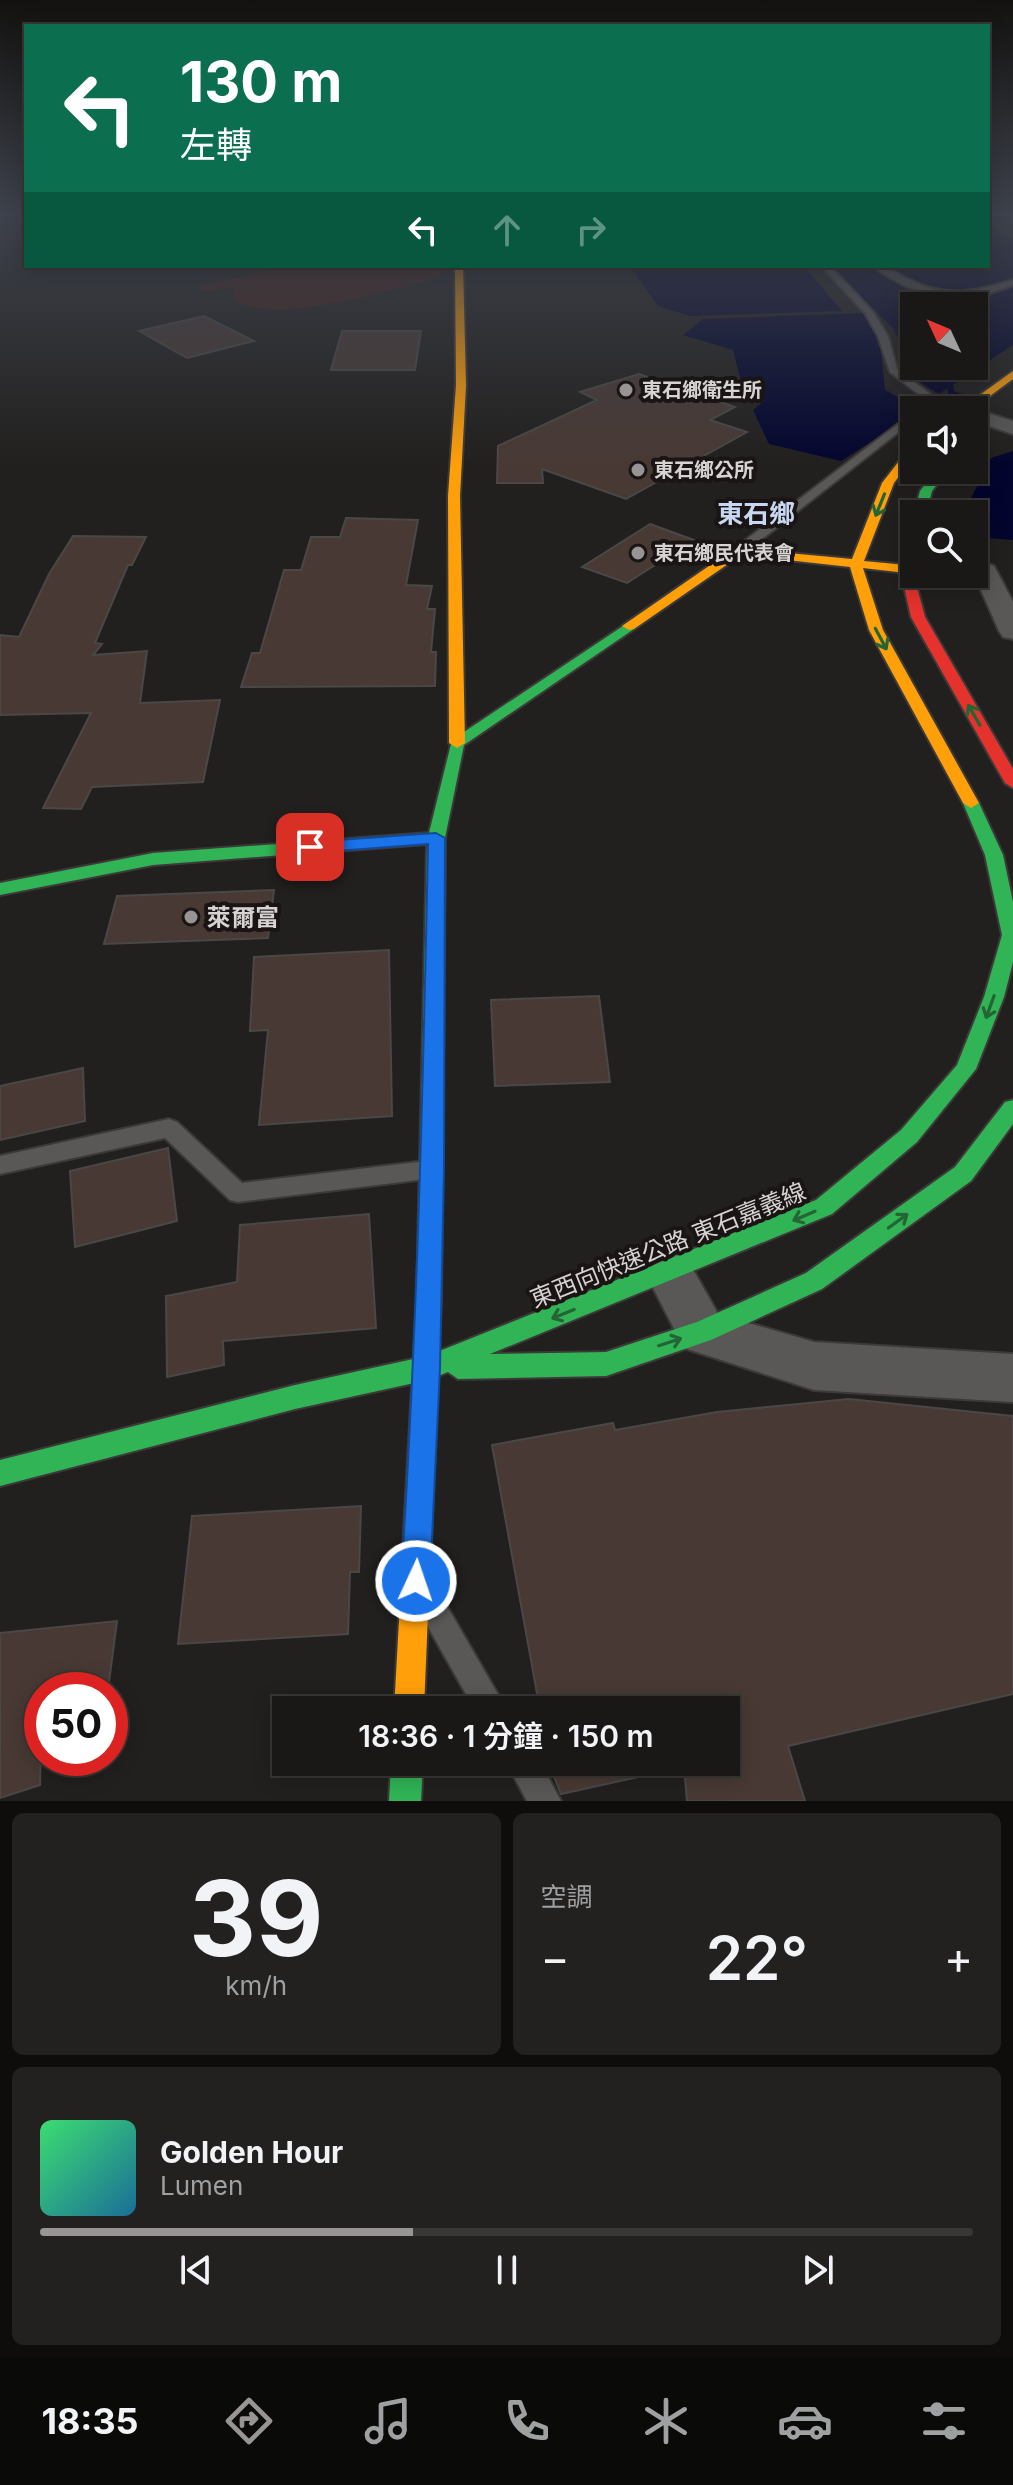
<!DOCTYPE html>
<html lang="zh-TW">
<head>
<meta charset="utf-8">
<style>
  body { margin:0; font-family:Inter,"Noto Sans TC",sans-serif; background:#23211f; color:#f1f3f6; height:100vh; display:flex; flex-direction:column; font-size:30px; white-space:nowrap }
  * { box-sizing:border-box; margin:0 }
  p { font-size:26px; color:#9fa0a1 }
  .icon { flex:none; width:44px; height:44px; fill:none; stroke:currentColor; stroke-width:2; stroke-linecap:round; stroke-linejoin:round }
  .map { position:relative; height:1801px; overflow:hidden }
  .drawer { display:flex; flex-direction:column; gap:12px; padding:12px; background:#0e0d0c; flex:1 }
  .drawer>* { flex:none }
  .banner { position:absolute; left:24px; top:24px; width:966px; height:244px; border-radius:0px; box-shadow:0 4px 20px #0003,0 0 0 2px #383735; background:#0b6e4f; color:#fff; overflow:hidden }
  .needle { width:52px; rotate:314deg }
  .buttons { position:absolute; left:900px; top:292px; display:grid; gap:16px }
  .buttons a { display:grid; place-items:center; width:88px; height:88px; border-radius:0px; background:#1a1816; box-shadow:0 4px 20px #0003,0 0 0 2px #383735; font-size:40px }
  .speed { position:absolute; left:24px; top:1672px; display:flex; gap:16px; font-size:40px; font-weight:700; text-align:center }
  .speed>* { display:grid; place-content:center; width:104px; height:104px; border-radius:50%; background:#1a1816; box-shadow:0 4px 20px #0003,0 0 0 2px #383735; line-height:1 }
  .speed .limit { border:12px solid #d22; background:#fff; color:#111 }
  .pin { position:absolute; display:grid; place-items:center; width:68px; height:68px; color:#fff; margin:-34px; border-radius:16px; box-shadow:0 4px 12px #0006 }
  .me { position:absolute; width:88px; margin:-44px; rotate:3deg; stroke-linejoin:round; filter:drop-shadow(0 0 6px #0008) }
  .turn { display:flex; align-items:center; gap:28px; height:168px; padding:0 24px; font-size:36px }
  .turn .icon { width:104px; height:104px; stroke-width:2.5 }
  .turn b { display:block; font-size:56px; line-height:68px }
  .lanes { display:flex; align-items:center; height:76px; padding:0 24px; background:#0003; justify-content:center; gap:40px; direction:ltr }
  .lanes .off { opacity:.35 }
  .big { font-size:60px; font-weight:600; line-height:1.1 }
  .drawer .card { flex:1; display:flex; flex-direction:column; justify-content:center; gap:12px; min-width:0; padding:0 28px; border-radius:12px; background:#23211f }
  .drawer .dial { align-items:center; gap:0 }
  .dial b { font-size:104px; line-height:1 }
  .song { display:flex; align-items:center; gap:24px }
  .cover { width:96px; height:96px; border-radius:12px; background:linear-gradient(135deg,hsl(140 70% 55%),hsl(200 70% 35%)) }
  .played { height:8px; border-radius:4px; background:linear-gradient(90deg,#979493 40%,#383735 40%) }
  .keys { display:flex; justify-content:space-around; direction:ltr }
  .heat { display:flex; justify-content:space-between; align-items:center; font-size:44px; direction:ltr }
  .drawer .tiles { flex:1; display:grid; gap:12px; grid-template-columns:1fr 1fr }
  .card:last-child { grid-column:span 2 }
  .trip { position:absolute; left:272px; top:1696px; width:468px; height:80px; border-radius:0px; background:#1a1816; box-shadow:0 4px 20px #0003,0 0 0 2px #383735; font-weight:600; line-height:80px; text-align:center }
  .tabs { display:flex; height:128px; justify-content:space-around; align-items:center; background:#0a0a09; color:#9fa0a1 }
  .tabs .icon { width:56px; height:56px }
  .tabs .active { color:#979493 }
  .tabs b { font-size:36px; color:#f1f3f6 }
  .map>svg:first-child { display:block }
</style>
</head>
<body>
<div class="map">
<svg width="1013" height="1801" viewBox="0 0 1013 1801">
  <rect width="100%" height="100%" fill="#22201e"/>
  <path fill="#441d13" d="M291 266H448L449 267 438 278C398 287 263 330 233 297L236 286 208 292 196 287Z"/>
  <g fill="#03052e" fill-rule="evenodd">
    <path d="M988 227 1013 239V279C962 300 930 297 883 266H988Z"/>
    <path d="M630 266H804L842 311 690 316 658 306Z"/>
    <path d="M829 266H873L907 290 944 299 985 298 1013 287V345L939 394 918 381 893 328ZM914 306H974V366H914Z"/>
    <path d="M863 313 880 341 885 390 921 410H914V414L841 461 769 444 753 410 765 400 744 393 733 350 683 335 703 319Z"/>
    <path d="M1013 451V540L974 537V514H963L991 458Z"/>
  </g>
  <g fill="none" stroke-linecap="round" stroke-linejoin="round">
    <path stroke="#03052e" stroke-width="6" d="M956 366 949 370 951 393 965 398"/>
  </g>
  <g fill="#483934" stroke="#4a4847" stroke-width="2">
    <path d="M204 316 254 341 187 358 139 331Z"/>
    <path d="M342 331H421L415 370H331Z"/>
    <path d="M639 374 735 407 710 420 747 432 626 499 542 469 543 483H497L498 446 597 400 580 392Z"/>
    <path d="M346 518 418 520 406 585 432 586 427 609H435L431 652H436L435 686 241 687 252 653H260L284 570H301L311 537H340Z"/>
    <path d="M650 524 694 540 627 583 582 567Z"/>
    <path d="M73 536 146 537 132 565H128L95 643 102 644 93 655 147 651 140 703 220 700 203 782 92 787 81 809 43 808 91 713 0 715V635L19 637 49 574Z"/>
    <path d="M274 890 268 938 104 944 117 896Z"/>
    <path d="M389 950 392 1116 259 1125 268 1030 250 1031 254 957Z"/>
    <path d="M599 996 610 1082 495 1086 491 1000Z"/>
    <path d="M83 1068 85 1121 0 1140V1086Z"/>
    <path d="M168 1148 177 1221 75 1247 70 1171Z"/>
    <path d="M369 1214 376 1328 223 1341 224 1365 167 1377 166 1296 237 1282 240 1225Z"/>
    <path d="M849 1399 1013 1416V1694L788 1746 805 1801H687L684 1767 561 1794 548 1762H726V1710H540L492 1445 613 1423 615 1430 717 1412Z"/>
    <path d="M361 1506 359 1572H350L348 1634 178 1644 192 1516Z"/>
    <path d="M117 1621 108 1690H42L40 1785 0 1798V1633Z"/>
  </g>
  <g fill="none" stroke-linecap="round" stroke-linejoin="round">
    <defs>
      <g id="lane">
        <path d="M821 266H830L873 312 888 336 897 369 941 402V406L915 410 930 403 890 372 878 336 865 313Z"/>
        <path d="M873 266C888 266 900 276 914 282 949 298 978 291 1013 280V285C964 304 915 299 873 266Z"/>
        <path d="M914 412V420L743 554H735V548Z"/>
        <path d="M169 1119 177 1122 242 1183 426 1161 434 1164 437 1170 434 1176 426 1179 238 1202 230 1200 165 1138 0 1174V1156Z"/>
        <path d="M438 1603 448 1608 507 1710H475L423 1618 428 1608Z"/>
        <path d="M506 1762H540L561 1801H527Z"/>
      </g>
      <g id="street">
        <path d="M990 414 1013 421V434L983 424 980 420 983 416Z"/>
        <path d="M985 563 994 566 1013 602V639L1003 637 999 631 974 574 976 566Z"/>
        <path d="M669 1251 686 1257 718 1314 814 1342 1013 1354V1402L814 1390 684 1348 645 1272 652 1257Z"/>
      </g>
      <g id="fast">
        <path d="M936 470H948L932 491 926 514H914L920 491Z"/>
        <path d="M629 622 636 626 634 629 464 745 445 838 441 1299 438 1307 429 1310 420 1307 417 1299 427 844 153 865 0 895V883L153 853 429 833 452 740Z"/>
        <path d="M971 798 979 803 1003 855 1013 902V962L1004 997 976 1069 917 1142 832 1214 490 1354 606 1352 697 1322 806 1273 955 1167 1005 1102 1013 1100V1124L971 1181 822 1289 711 1340 606 1376 458 1379 448 1372 428 1380 295 1409 0 1486V1460L295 1385 427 1356 816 1200 901 1130 957 1065 984 997 1002 935 985 855 963 803Z"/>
        <path d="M391 1762H423L421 1801H389Z"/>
      </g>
      <g id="slow">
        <path d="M455 266H463L466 385 460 496 465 743 457 748 449 743 448 496 456 385Z"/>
        <path d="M1013 371V379L971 410H959Z"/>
        <path d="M914 446V456L894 483 864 561 906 565 912 569 906 573 863 568 883 630 979 803 971 808 963 803 869 630 850 567 741 555 634 629 629 630 622 626 735 548 852 559 882 483 910 447Z"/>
        <path d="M429 1288 438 1291 441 1299 424 1710H394L417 1299 420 1291Z"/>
      </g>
      <path id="jam" d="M914 534 912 569 925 617 1013 769V788L1005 783 911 617 900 569 908 538Z"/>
    </defs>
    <use href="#lane" stroke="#3c3a39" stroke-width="4"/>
    <use href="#street" stroke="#3c3a39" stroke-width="4"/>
    <use href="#fast" stroke="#3c3a39" stroke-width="4"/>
    <use href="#slow" stroke="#3c3a39" stroke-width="4"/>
    <use href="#jam" stroke="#3c3a39" stroke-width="4"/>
    <use href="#lane" fill="#5a5857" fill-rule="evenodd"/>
    <use href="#street" fill="#5a5857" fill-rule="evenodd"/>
    <use href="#fast" fill="#30b455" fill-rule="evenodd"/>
    <use href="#slow" fill="#ff9f0a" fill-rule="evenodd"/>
    <use href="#jam" fill="#e5322d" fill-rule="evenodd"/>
  </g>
  <defs><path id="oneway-shaft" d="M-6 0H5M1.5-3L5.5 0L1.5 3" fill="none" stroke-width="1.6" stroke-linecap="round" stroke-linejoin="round" transform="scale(2)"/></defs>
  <g stroke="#256434">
    <use href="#oneway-shaft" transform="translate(880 505) rotate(112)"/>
    <use href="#oneway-shaft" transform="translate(881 639) rotate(62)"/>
    <use href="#oneway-shaft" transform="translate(974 715) rotate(-120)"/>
    <use href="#oneway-shaft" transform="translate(990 1007) rotate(110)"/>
    <use href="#oneway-shaft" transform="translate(804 1216) rotate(157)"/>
    <use href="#oneway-shaft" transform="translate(898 1221) rotate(-36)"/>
    <use href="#oneway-shaft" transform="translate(563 1314) rotate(158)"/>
    <use href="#oneway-shaft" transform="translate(670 1342) rotate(-18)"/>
  </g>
  <linearGradient id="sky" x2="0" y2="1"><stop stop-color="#131210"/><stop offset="0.46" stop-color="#3e424c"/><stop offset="1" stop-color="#3e424c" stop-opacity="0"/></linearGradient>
  <rect width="1013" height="465" fill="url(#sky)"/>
  <path fill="#1a73e8" stroke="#114b97" stroke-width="2" d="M436 833 445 838 444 1169 440 1368 430 1581 426 1591 416 1595 406 1591 401 1581C417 1335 423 1090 428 844L310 853 302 847 310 842Z"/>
  <g fill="#979493" stroke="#1a1514" stroke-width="3">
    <circle cx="626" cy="390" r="8"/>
    <circle cx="638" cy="470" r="8"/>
    <circle cx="638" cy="553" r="8"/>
    <circle cx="191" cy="917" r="8"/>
  </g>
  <g text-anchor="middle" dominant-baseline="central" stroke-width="8" stroke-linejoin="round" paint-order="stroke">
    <g font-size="20" font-weight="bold" fill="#d6d3d2" stroke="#1a1514" text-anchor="start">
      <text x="642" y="390">東石鄉衛生所</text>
      <text x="654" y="470">東石鄉公所</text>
      <text x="654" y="553">東石鄉民代表會</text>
    </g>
    <g font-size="24" font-weight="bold" fill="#d6d3d2" stroke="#1a1514" text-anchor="start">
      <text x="207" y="917">萊爾富</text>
    </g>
    <g font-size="24" fill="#d6d3d2" stroke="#1a1514">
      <text transform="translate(668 1245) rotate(-22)">東西向快速公路 東石嘉義線</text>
    </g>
    <g font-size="26" font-weight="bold" fill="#c8d8f2" stroke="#1a1514">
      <text x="756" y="513">東石鄉</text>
    </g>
  </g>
</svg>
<div class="buttons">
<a><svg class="needle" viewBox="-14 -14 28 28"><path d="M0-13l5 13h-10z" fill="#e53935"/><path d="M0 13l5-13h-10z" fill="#9fa0a1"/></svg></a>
<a><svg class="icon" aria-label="sound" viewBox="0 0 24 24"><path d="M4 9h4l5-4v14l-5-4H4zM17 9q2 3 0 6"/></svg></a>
<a><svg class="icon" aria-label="search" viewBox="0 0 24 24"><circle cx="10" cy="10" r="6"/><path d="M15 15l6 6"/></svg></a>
</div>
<div class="speed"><div class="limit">50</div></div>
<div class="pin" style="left:310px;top:847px;background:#d93025"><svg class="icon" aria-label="arrive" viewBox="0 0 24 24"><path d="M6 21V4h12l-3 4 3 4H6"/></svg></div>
<svg class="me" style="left:416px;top:1581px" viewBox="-20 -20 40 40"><circle r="17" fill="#1a73e8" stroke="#fff" stroke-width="3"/><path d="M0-11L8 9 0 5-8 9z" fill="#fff"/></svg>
<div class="trip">18:36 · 1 分鐘 · 150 m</div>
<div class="banner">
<div class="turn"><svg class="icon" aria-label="left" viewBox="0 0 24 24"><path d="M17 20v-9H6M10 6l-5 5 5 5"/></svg><div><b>130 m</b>左轉</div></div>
<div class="lanes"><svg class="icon" aria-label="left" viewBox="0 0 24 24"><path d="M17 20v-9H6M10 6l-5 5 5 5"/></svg><svg class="icon off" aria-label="ahead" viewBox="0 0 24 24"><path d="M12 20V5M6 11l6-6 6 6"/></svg><svg class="icon off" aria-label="right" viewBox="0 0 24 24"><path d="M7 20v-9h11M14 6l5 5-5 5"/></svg></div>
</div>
</div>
<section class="drawer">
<div class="tiles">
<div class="card dial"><b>39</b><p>km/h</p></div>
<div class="card"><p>空調</p>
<div class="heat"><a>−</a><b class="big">22°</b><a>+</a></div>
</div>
<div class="card">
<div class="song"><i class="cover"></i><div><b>Golden Hour</b><p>Lumen</p></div></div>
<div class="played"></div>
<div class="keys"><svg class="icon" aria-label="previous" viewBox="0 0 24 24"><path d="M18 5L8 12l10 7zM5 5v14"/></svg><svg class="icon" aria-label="pause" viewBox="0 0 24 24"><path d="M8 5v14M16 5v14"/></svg><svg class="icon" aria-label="next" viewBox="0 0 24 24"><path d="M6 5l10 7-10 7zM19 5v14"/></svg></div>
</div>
</div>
</section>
<nav class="tabs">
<b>18:35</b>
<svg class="icon active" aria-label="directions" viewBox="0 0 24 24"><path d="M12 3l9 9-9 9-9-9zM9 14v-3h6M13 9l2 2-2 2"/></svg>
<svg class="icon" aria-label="music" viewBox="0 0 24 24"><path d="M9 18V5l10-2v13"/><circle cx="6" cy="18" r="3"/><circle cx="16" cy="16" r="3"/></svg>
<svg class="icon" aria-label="phone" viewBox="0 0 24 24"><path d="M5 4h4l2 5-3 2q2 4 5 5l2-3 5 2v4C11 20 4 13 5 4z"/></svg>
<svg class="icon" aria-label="climate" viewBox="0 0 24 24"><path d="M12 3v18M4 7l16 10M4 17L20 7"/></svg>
<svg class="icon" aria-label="car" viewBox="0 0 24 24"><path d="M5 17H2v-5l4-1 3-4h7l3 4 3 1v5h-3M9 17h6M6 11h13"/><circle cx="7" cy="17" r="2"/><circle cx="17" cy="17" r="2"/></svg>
<svg class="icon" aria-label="filters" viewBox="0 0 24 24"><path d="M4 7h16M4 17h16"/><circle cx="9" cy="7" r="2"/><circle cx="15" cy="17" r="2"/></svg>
</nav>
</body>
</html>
